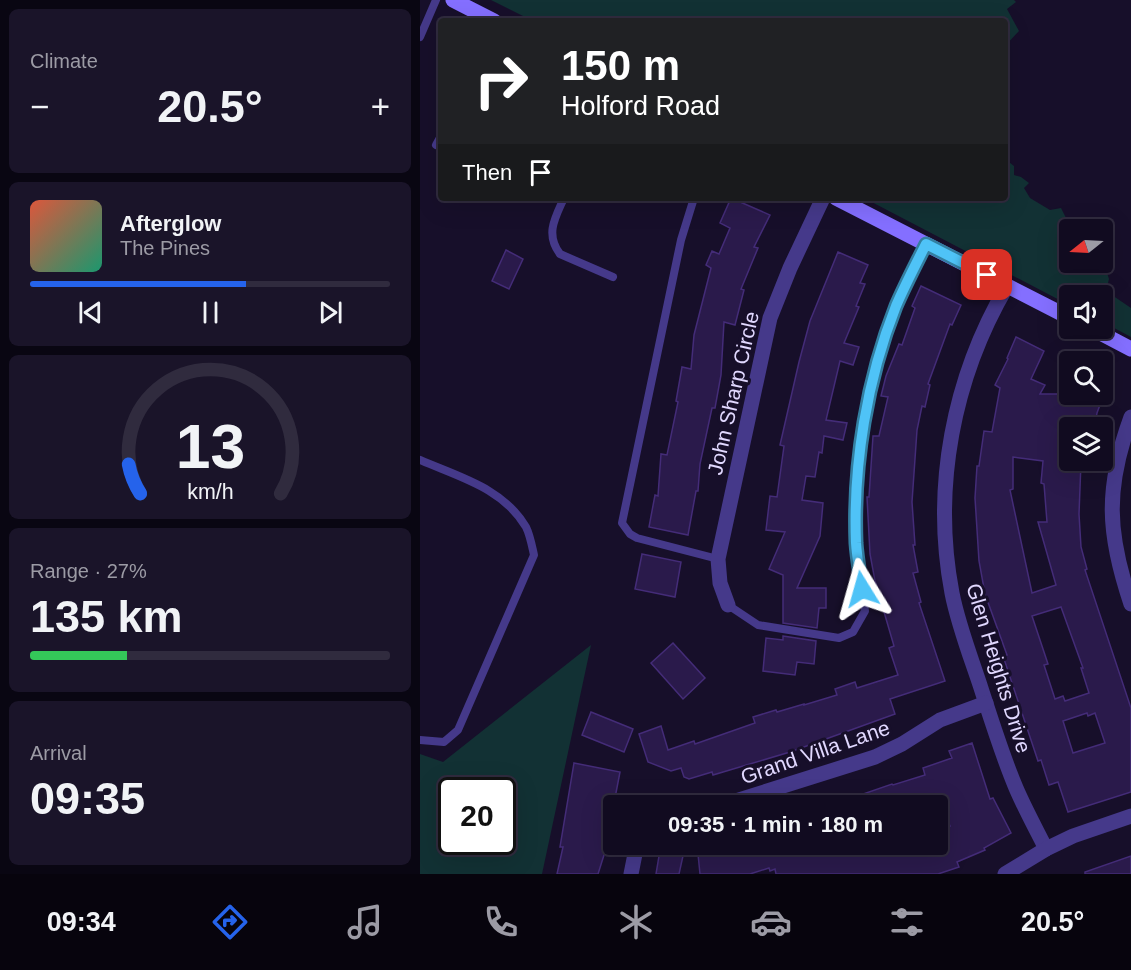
<!DOCTYPE html>
<html lang="en">
<head>
<meta charset="utf-8">
<style>
  body { margin:0; font-family:Helvetica,sans-serif; background:#1a1429; color:#f1f3f6; height:100vh; display:flex; flex-direction:column; font-size:22px; white-space:nowrap }
  * { box-sizing:border-box; margin:0 }
  p { font-size:20px; color:#9c9ba5 }
  .icon { flex:none; width:33px; height:33px; fill:none; stroke:currentColor; stroke-width:2; stroke-linecap:round; stroke-linejoin:round }
  .map { position:relative; flex:1; overflow:hidden }
  .sheet { display:flex; flex-direction:column; gap:9px; padding:9px; background:#090612; width:420px }
  .sheet>* { flex:none }
  .banner { position:absolute; left:18px; top:18px; width:570px; height:183px; border-radius:6px; box-shadow:0 6px 24px #0002,0 0 0 2px #302b3e; background:#202124; color:#fff; overflow:hidden }
  .needle { width:39px; rotate:252deg }
  .controls { position:absolute; left:639px; top:219px; display:grid; gap:12px }
  .controls a { display:grid; place-items:center; width:54px; height:54px; border-radius:6px; background:#110b20; box-shadow:0 6px 24px #0002,0 0 0 2px #302b3e; font-size:30px }
  .speed { position:absolute; left:18px; top:777px; display:flex; gap:12px; font-size:30px; font-weight:700; text-align:center }
  .speed>* { display:grid; place-content:center; width:78px; height:78px; border-radius:50%; background:#110b20; box-shadow:0 6px 24px #0002,0 0 0 2px #302b3e; line-height:1 }
  .speed .limit { border:3px solid #111; border-radius:9px; background:#fff; color:#111 }
  .pin { position:absolute; display:grid; place-items:center; width:51px; height:51px; color:#fff; margin:-26px; border-radius:12px; box-shadow:0 3px 9px #0006 }
  .me { position:absolute; width:66px; margin:-33px; rotate:352deg; stroke-linejoin:round; filter:drop-shadow(0 0 4px #0008) }
  .turn { display:flex; align-items:center; gap:21px; height:126px; padding:0 24px; font-size:27px }
  .turn .icon { width:78px; height:78px; stroke-width:2.5 }
  .turn b { display:block; font-size:42px; line-height:51px }
  .then { display:flex; align-items:center; height:57px; padding:0 24px; background:#0003; gap:12px; font-size:22px }
  .big { font-size:45px; font-weight:700; line-height:1.1 }
  .sheet .widget { flex:1; display:flex; flex-direction:column; justify-content:center; gap:9px; min-width:0; padding:0 21px; border-radius:9px; background:#1a1429 }
  .sheet .dial { align-items:center; gap:0 }
  .dial svg { height:156px; overflow:visible; fill:none; stroke:#302b3e; stroke-width:7; stroke-linecap:round; text-anchor:middle }
  .dial text { fill:#f1f3f6; stroke:none }
  .song { display:flex; align-items:center; gap:18px }
  .cover { width:72px; height:72px; border-radius:9px; background:linear-gradient(135deg,hsl(10 70% 55%),hsl(160 70% 35%)) }
  .played { height:6px; border-radius:3px; background:linear-gradient(90deg,#2563eb 60%,#302b3e 60%) }
  .keys { display:flex; justify-content:space-around; direction:ltr }
  .heat { display:flex; justify-content:space-between; align-items:center; font-size:33px; direction:ltr }
  .charge { height:9px; border-radius:4px; background:linear-gradient(90deg,#34c759 27%,#302b3e 0) }
  .trip { position:absolute; left:183px; top:795px; width:345px; height:60px; border-radius:6px; background:#110b20; box-shadow:0 6px 24px #0002,0 0 0 2px #302b3e; font-weight:700; line-height:60px; text-align:center }
  .tab-bar { display:flex; height:96px; justify-content:space-around; align-items:center; background:#07040d; color:#9c9ba5 }
  .tab-bar .icon { width:42px; height:42px }
  .tab-bar .active { color:#2563eb }
  .tab-bar b { font-size:27px; color:#f1f3f6 }
  main { display:flex; flex:1; min-height:0 }
  .map>svg:first-child { display:block }
</style>
</head>
<body>
<main>
<section class="sheet">
<div class="widget"><p>Climate</p>
<div class="heat"><a>−</a><b class="big">20.5°</b><a>+</a></div>
</div>
<div class="widget">
<div class="song"><i class="cover"></i><div><b>Afterglow</b><p>The Pines</p></div></div>
<div class="played"></div>
<div class="keys"><svg class="icon" aria-label="previous" viewBox="0 0 24 24"><path d="M18 5L8 12l10 7zM5 5v14"/></svg><svg class="icon" aria-label="pause" viewBox="0 0 24 24"><path d="M8 5v14M16 5v14"/></svg><svg class="icon" aria-label="next" viewBox="0 0 24 24"><path d="M6 5l10 7-10 7zM19 5v14"/></svg></div>
</div>
<div class="widget dial"><svg viewBox="0 0 100 80">
<path d="M14 69A42 42 0 1 1 86 69"/>
<path d="M14 69A42 42 0 0 1 8 54" stroke="#2563eb"/>
<text x="50" y="56" font-size="32" font-weight="700">13</text>
<text x="50" y="72" font-size="11">km/h</text>
</svg></div>
<div class="widget"><p>Range · 27%</p><b class="big">135 km</b><div class="charge"></div></div>
<div class="widget"><p>Arrival</p><b class="big">09:35</b></div>
</section>
<div class="map">
<svg width="711" height="874" viewBox="0 0 711 874">
  <rect width="100%" height="100%" fill="#170f2a"/>
  <g fill="#123134" fill-rule="evenodd">
    <path d="M71 0H594L596 2 587 9 599 31 585 46V21H113Z"/>
    <path d="M585 159 594 166V175L601 177 609 183 604 188 610 198 630 210 641 208 650 226 645 229 649 231 650 262H682L683 260 689 279 686 291 711 308V337L683 322 682 296H650L649 305 444 198H585Z"/>
    <path d="M171 645 122 874H0V754L23 762ZM32 790H82V842H32Z"/>
  </g>
  <g fill="#2a1a4b" stroke="#442c78" stroke-width="1.5" fill-rule="evenodd">
    <path d="M311 198 350 215 334 247 338 248 321 289 324 290 315 325 304 322 301 375 295 408H292L280 464 278 491H276L268 535 229 527 235 495 238 496 241 454 247 455 258 402 256 401 262 367 271 369 274 335 291 268 286 265 292 251 299 254 310 228 300 223Z"/>
    <path d="M86 250 103 259 89 289 72 281Z"/>
    <path d="M418 252 448 265 440 283 445 284 436 306 439 307 424 343 439 347 433 365 420 361 406 420 427 423 423 440 404 436 402 453 399 452 395 477 386 476 382 500 403 503 400 536 377 588H406V608H399L397 628 363 623V575L349 569 365 532 346 530 350 496 357 497 364 446 360 445 379 362 390 321Z"/>
    <path d="M501 286 541 305 532 325 530 324 508 384 510 385 505 407 502 406 497 430 492 502 495 545H493L498 572 493 573 501 602 499 603 525 681 470 699 475 714 370 752 293 775 292 772 269 779 264 777 261 768 251 771 228 762 219 734 241 726 248 750 274 741 275 744 335 723 333 717 356 710 357 712 384 704V705L417 695 415 689 435 682 437 688 478 675 469 648 474 646 455 581 450 554 447 497H449L453 436H459L468 397 461 396 466 376 479 344 482 345 495 308 492 306Z"/>
    <path d="M596 337 624 351 611 379 625 385 620 394H684L677 413 674 428 650 424V461L661 462 659 514 661 547 667 569 665 570 711 708V792L648 812 638 782 629 785 621 760 618 761 583 656 587 655 565 594 559 561 555 498 557 466H559L564 431 572 432 580 388 575 385 588 359 587 358ZM593 457 623 461 621 483 624 484 627 522H618L636 585 612 593 590 490 593 489ZM641 607 663 668H661L669 693 645 701 643 696 635 699 624 665 628 664 612 616ZM667 713 668 716 675 713 685 743 653 753 643 721Z"/>
    <path d="M222 554 261 562 255 597 215 589Z"/>
    <path d="M363 636 396 641 394 664 377 662 375 675 343 671 346 638 363 640Z"/>
    <path d="M253 643 285 678 263 699 231 663Z"/>
    <path d="M171 712 213 729 204 752 162 735Z"/>
    <path d="M552 743 570 799 573 798 591 833 564 848 565 850 537 862 539 867 518 874H356L355 869 350 871 349 868 330 874H280L277 844H518V830L530 826 521 805 417 806V803L472 784 473 785 505 775 503 768 532 758 529 751Z"/>
    <path d="M154 763 200 772 184 855 178 874H137L143 847H140Z"/>
    <path d="M241 844 265 847 259 874H236Z"/>
    <path d="M711 856V874H665V872Z"/>
  </g>
  <g fill="none" stroke-linecap="round" stroke-linejoin="round">
    <g stroke="#45398a" stroke-width="8">
      <path d="M0 37 16 0"/>
      <path d="M21 136 16 145 21 147"/>
      <path d="M144 198C135 218 125 234 140 254L193 277"/>
      <path d="M274 198 261 240 202 523 210 534 217 538 298 559"/>
      <path d="M0 460C39 477 83 488 106 527 110 535 112 546 114 555L38 730 24 742 0 740"/>
      <path d="M308 605 338 625 419 638 433 632 445 611 436 544 437 500 439 459 448 405 459 360 476 306 506 244"/>
    </g>
    <g stroke="#45398a" stroke-width="15">
      <path d="M587 286C533 378 512 488 532 593 538 624 550 655 560 685 571 719 582 755 596 788 605 809 616 829 626 849"/>
      <path d="M711 417C685 488 687 533 711 604"/>
      <path d="M308 605 300 583 298 559 350 318 370 268 403 198"/>
      <path d="M300 806 455 757 482 744 520 720 566 703"/>
      <path d="M211 874 217 844"/>
      <path d="M585 874 626 849 653 836 711 816"/>
    </g>
    <g stroke="#846fff" stroke-width="15">
      <path d="M33 0 74 21"/>
      <path d="M416 198 650 318"/>
      <path d="M671 328 711 349"/>
    </g>
  </g>
  <g fill="none" stroke-linecap="round" stroke-linejoin="round">
    <defs>
      <path id="route" d="M442 589C440 574 437 558 436 543 433 464 447 379 476 306 485 285 496 264 506 244L567 275"/>
    </defs>
    <use href="#route" stroke="#337fa1" stroke-width="15"/>
    <use href="#route" stroke="#4fc3f7" stroke-width="10"/>
  </g>
  <g text-anchor="middle" dominant-baseline="central" stroke-width="6" stroke-linejoin="round" paint-order="stroke">
    <g font-size="21" fill="#e1d8ff" stroke="#170f2a">
      <text transform="translate(313 393) rotate(-77)">John Sharp Circle</text>
      <text transform="translate(579 668) rotate(73)">Glen Heights Drive</text>
      <text transform="translate(395 752) rotate(-19)">Grand Villa Lane</text>
    </g>
  </g>
</svg>
<div class="controls">
<a><svg class="needle" viewBox="-14 -14 28 28"><path d="M0-13l5 13h-10z" fill="#e53935"/><path d="M0 13l5-13h-10z" fill="#9c9ba5"/></svg></a>
<a><svg class="icon" aria-label="sound" viewBox="0 0 24 24"><path d="M4 9h4l5-4v14l-5-4H4zM17 9q2 3 0 6"/></svg></a>
<a><svg class="icon" aria-label="search" viewBox="0 0 24 24"><circle cx="10" cy="10" r="6"/><path d="M15 15l6 6"/></svg></a>
<a><svg class="icon" aria-label="layers" viewBox="0 0 24 24"><path d="M12 4l9 5-9 5-9-5zM3 14l9 5 9-5"/></svg></a>
</div>
<div class="speed"><div class="limit">20</div></div>
<div class="pin" style="left:567px;top:275px;background:#d93025"><svg class="icon" aria-label="arrive" viewBox="0 0 24 24"><path d="M6 21V4h12l-3 4 3 4H6"/></svg></div>
<svg class="me" style="left:442px;top:589px" viewBox="-20 -20 40 40"><path d="M0-17L14 15 0 8-14 15z" fill="#4fc3f7" stroke="#fff" stroke-width="4"/></svg>
<div class="trip">09:35 · 1 min · 180 m</div>
<div class="banner">
<div class="turn"><svg class="icon" aria-label="right" viewBox="0 0 24 24"><path d="M7 20v-9h11M14 6l5 5-5 5"/></svg><div><b>150 m</b>Holford Road</div></div>
<div class="then">Then<svg class="icon" aria-label="arrive" viewBox="0 0 24 24"><path d="M6 21V4h12l-3 4 3 4H6"/></svg></div>
</div>
</div>
</main>
<nav class="tab-bar">
<b>09:34</b>
<svg class="icon active" aria-label="directions" viewBox="0 0 24 24"><path d="M12 3l9 9-9 9-9-9zM9 14v-3h6M13 9l2 2-2 2"/></svg>
<svg class="icon" aria-label="music" viewBox="0 0 24 24"><path d="M9 18V5l10-2v13"/><circle cx="6" cy="18" r="3"/><circle cx="16" cy="16" r="3"/></svg>
<svg class="icon" aria-label="phone" viewBox="0 0 24 24"><path d="M5 4h4l2 5-3 2q2 4 5 5l2-3 5 2v4C11 20 4 13 5 4z"/></svg>
<svg class="icon" aria-label="climate" viewBox="0 0 24 24"><path d="M12 3v18M4 7l16 10M4 17L20 7"/></svg>
<svg class="icon" aria-label="car" viewBox="0 0 24 24"><path d="M5 17H2v-5l4-1 3-4h7l3 4 3 1v5h-3M9 17h6M6 11h13"/><circle cx="7" cy="17" r="2"/><circle cx="17" cy="17" r="2"/></svg>
<svg class="icon" aria-label="filters" viewBox="0 0 24 24"><path d="M4 7h16M4 17h16"/><circle cx="9" cy="7" r="2"/><circle cx="15" cy="17" r="2"/></svg>
<b>20.5°</b>
</nav>
</body>
</html>
